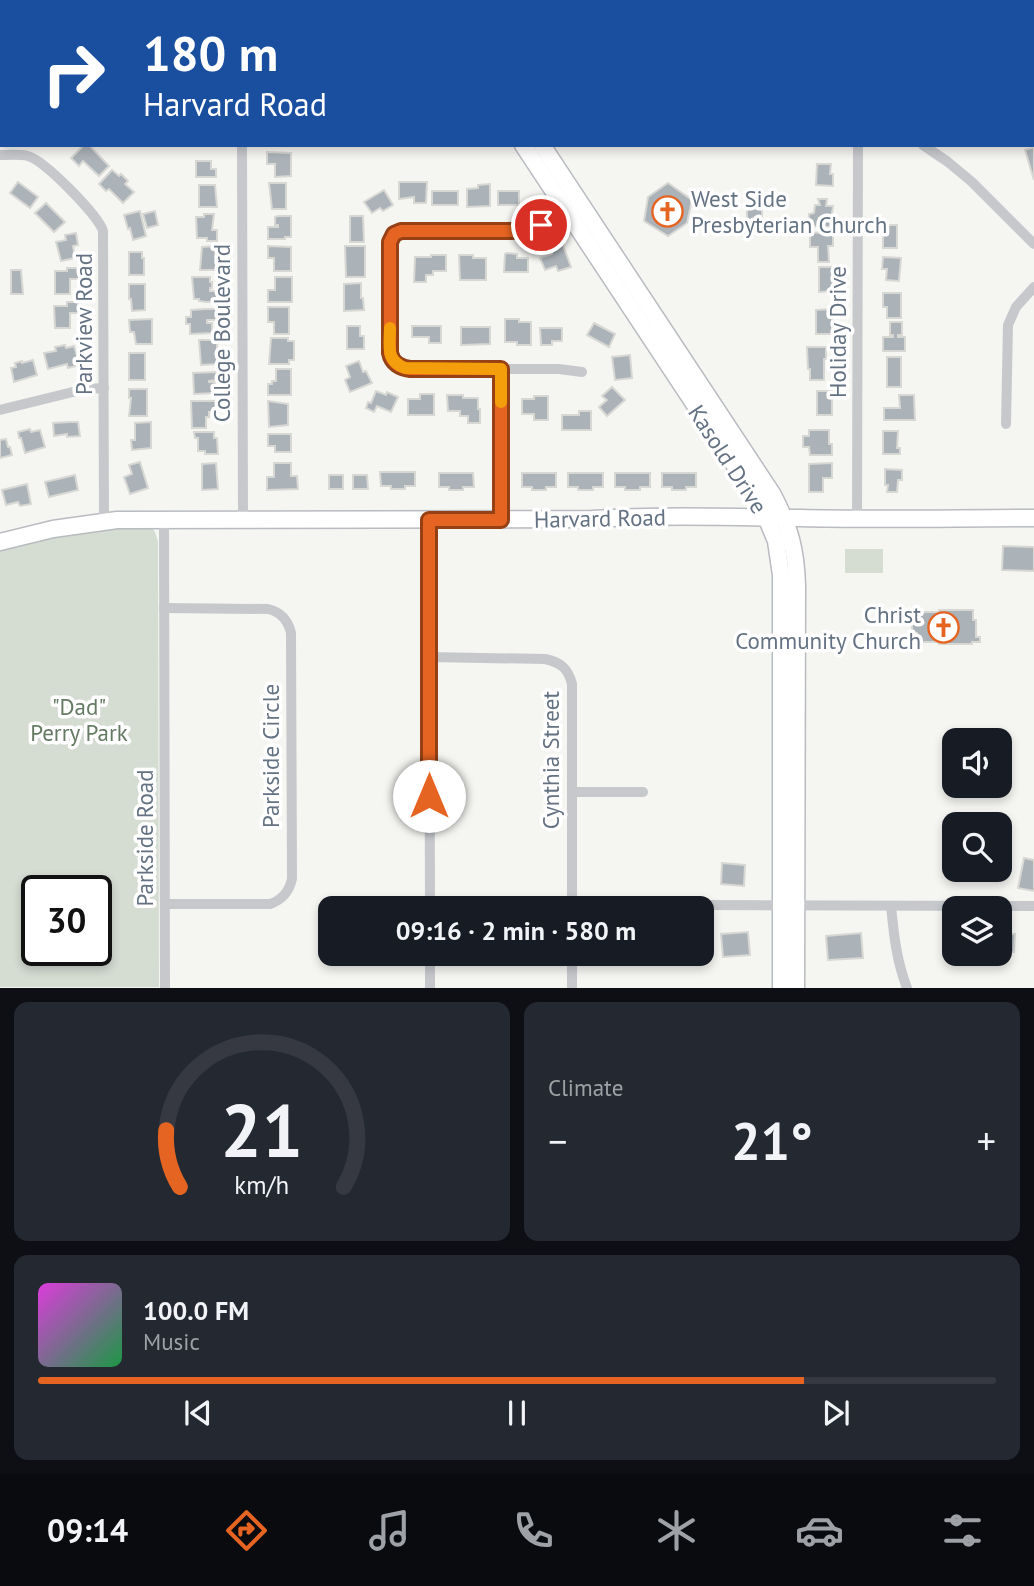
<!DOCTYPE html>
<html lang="en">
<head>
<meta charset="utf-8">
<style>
  body { margin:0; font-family:"PT Sans",sans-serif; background:#242831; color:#f1f3f6; height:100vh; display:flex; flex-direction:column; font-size:26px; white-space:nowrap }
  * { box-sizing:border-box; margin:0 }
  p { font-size:23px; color:#9ea1a6 }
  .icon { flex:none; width:38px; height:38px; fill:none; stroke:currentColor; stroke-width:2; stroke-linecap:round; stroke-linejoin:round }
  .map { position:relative; height:988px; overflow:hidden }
  .drawer { display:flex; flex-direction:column; gap:14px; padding:14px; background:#0d0f14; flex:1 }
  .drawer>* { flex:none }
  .top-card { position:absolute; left:0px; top:0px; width:1034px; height:147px; box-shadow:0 4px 10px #0003; background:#1a4fa0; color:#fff; overflow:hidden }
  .buttons { position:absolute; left:942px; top:728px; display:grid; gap:14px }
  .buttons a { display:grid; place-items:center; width:70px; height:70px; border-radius:14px; background:#171b24; box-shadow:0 4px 10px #0003; font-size:35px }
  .speed { position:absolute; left:21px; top:875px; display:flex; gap:14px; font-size:35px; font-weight:700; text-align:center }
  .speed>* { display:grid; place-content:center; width:91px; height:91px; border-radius:50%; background:#171b24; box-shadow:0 4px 10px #0003; line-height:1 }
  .speed .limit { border:4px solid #111; border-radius:10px; background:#fff; color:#111 }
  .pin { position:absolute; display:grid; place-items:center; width:60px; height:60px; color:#fff; margin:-30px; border:4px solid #fff; border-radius:50%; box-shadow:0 2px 7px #0007 }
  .me { position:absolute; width:77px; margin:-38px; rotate:0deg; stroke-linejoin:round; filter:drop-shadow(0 0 5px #0008) }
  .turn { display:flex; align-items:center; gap:24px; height:147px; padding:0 28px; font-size:32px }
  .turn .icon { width:91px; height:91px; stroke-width:2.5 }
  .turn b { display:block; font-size:49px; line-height:60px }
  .big { font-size:52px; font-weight:700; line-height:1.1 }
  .drawer .widget { flex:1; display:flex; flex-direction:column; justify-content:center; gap:10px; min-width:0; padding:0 24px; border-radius:14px; background:#242831 }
  .drawer .dial { align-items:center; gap:0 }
  .dial svg { height:182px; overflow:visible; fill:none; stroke:#363941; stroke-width:7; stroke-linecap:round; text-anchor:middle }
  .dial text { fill:#f1f3f6; stroke:none }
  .song { display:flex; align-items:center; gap:21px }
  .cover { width:84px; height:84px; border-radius:10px; background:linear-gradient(135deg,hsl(300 70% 55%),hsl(140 70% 35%)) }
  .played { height:7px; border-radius:4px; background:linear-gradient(90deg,#e66421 80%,#363941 80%) }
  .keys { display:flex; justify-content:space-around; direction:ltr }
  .heat { display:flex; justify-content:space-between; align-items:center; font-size:38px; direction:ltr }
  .drawer .tiles { flex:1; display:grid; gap:14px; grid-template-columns:1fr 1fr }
  .widget:last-child { grid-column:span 2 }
  .trip { position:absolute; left:318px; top:896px; width:396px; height:70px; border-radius:14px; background:#171b24; box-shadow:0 4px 10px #0003; font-weight:700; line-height:70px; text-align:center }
  .menu { display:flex; height:112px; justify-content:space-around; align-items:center; background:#090b0e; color:#9ea1a6 }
  .menu .icon { width:49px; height:49px }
  .menu .on { color:#e66421 }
  .menu b { font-size:32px; color:#f1f3f6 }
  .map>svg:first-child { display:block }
</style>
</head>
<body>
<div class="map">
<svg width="1034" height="988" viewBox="0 0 1034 988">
  <rect width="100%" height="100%" fill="#f5f6f2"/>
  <g fill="#d5ddd3" fill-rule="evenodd">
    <path d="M143 526 154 530 158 541 159 987H0V547L101 527ZM37 891H96V950H37Z"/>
    <rect x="845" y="549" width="38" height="24"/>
  </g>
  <g fill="#abb2b8" stroke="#d7d7d4" stroke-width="2">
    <rect x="29" y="0" width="91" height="2"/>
    <path d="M84 145H89L109 166 99 176 83 161 79 166 71 158Z"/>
    <path d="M1034 147V180L1025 150Z"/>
    <path d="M267 152 291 153V176L275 177V164H267Z"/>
    <path d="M196 161H211V169H216V177H196Z"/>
    <path d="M817 164H831L830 174H833V186L816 185Z"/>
    <path d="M112 170 119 176 121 174 128 181 125 184 134 192 123 203 109 189 106 191 99 184Z"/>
    <path d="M18 182 38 197 30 208 10 193Z"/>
    <path d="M399 182H427L426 203H414V197L399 199Z"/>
    <path d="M269 183H286V209H272Z"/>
    <path d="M668 183 692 200 687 223 668 236 644 221 648 197Z"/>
    <path d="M490 184V206L467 207V189L478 188V185Z"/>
    <path d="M199 185H215L217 207H199Z"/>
    <path d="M384 190 393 205 383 211 380 208 372 213 364 202Z"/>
    <rect x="432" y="191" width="26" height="14"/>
    <rect x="498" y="191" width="21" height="14"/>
    <path d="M818 199H827L826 206H833L830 227 808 226 809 214 814 213 815 205H820Z"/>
    <rect x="747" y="200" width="15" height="30"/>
    <path d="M46 203 65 222 54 232 35 213Z"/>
    <path d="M140 211 146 236 133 240 130 228 128 229 124 215Z"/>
    <path d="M155 211 158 225 147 228 143 214Z"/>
    <path d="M204 214H214L212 230H217V241H207V238H197L196 217H204Z"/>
    <path d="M278 216H291V237H285V239H268V227H278V225H275V217Z"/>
    <path d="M350 216H363L364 242H350Z"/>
    <rect x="883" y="225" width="14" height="23"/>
    <path d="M833 232V246H828L829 262H818V247H810V233Z"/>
    <path d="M76 233 78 245 73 246 75 258 61 261 56 242 66 240 65 235Z"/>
    <path d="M563 245 571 267 558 271 556 266 545 270 540 258 552 254 551 250Z"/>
    <path d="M215 246 216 270H200L202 247Z"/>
    <path d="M268 246 291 247V271H274V258H268Z"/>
    <path d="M345 246H365V277H346Z"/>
    <path d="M129 252H142V258H144V275H129Z"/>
    <path d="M507 253 517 254V258H528V272H504L505 254Z"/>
    <path d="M431 255H446V271H433V275H426V282H414L415 257H431Z"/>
    <path d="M459 255H473V258H486V280H460Z"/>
    <path d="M883 257 901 258 899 281 886 280 887 269H882Z"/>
    <path d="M819 267H834V291L819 292Z"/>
    <path d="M67 268H79V279H70V294H55V271H67Z"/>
    <path d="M11 270H21L23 294H11Z"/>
    <path d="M192 277H210V282H212V288H210V291H217V302H206L199 301V299H194Z"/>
    <path d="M275 277H292V302H268V290H275Z"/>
    <path d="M361 283V298H363L364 310 344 311V284Z"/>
    <path d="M129 284H145V310L132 311 131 299H129Z"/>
    <path d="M883 293H901V318H887V307H883Z"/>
    <path d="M67 302H78V313H70V328H55L54 306H67Z"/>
    <path d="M268 307H289V334H274V322H268Z"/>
    <path d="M205 309H217V320H207V323H212V333L190 334V324H186V317H191V310Z"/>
    <path d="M832 309V334H816V310Z"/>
    <path d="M152 319V344H136L134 332H130L129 320Z"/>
    <path d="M505 319H519V322H531V345H517V342H505Z"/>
    <path d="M890 322H902V335H898V337H905V351H883V337H893V335H890Z"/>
    <path d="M594 323 615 334 609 347 587 335Z"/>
    <path d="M347 326H360V336H364V349H347Z"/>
    <path d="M412 326H441V343H429V337H412Z"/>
    <path d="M461 327H490V344L461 345Z"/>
    <path d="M540 328H562V341H552V345H541Z"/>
    <path d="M271 338H288V341H294V360H289V364H269Z"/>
    <path d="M199 340H217V364L201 365Z"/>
    <path d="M65 345 66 348 74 346 80 365 68 368 67 364 48 369 44 353 56 351 55 347Z"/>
    <path d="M807 347H826V359H824V380H810V369H808Z"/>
    <rect x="129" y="353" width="16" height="27"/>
    <path d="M630 355 632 378 615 380 612 357Z"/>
    <rect x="887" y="357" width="14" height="30"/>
    <path d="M33 360 37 375 14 382 11 368 16 367 15 363 22 361V363Z"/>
    <path d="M359 361 363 372 366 371 372 383 350 392 345 380 350 377 346 366Z"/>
    <path d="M276 369H291V395H268V384H272V381H276Z"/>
    <path d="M217 372V380L209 381V382H217V393L194 394 193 373Z"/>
    <path d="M612 387 625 400 607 416 599 407 607 400 602 396Z"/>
    <path d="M129 389H147V416H129L131 398H129Z"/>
    <path d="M376 391 386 395 387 392 398 397 391 412 377 406 374 412 366 408 368 402 371 403Z"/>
    <rect x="817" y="391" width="15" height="24"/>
    <path d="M420 394H434V415H408V399H420Z"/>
    <path d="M447 395H463V398H478V409H480V423H468V416H460V411H448Z"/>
    <path d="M899 395H914L915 420H884V408H900Z"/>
    <path d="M534 396H548V420H534V414H522V399H534Z"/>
    <path d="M191 401H218V412H209V417H206V428H192Z"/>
    <path d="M268 401 288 404V425L269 427Z"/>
    <path d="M579 411H591V430H562V415H579Z"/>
    <path d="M70 422H78L80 436 67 437V434L54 436 53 423Z"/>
    <path d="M151 422V448L132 450 131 440H135V423Z"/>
    <path d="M30 429 31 432 40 430 45 447 25 453 21 438H19L18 432Z"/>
    <path d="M809 430H829V444H832V455H810L809 447H803V436H809Z"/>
    <path d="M883 431H898L897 448H900V454H883Z"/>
    <path d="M194 432H214V438H217L218 454H205V451H198V438H195Z"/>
    <path d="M268 434H291V452H275V446H268Z"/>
    <path d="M6 439 8 447H10L12 455 0 458V440Z"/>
    <path d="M140 462 148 488 130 494 124 477 132 474 129 465Z"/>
    <path d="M216 463 218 489 202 490V464Z"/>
    <path d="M274 463H291V476H297L298 489 267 490V477H274Z"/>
    <path d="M832 463V478H823V492H809V464Z"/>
    <path d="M885 469 902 470V480H898L897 492H887L888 485H885Z"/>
    <path d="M380 472H415V486H405V489H391V486H381Z"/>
    <path d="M439 473H473L474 487H463V490H449V487H439Z"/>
    <path d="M522 473H556V487H546V490H532V487H522Z"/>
    <path d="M568 473H603V487H593V490H578V487H568Z"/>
    <path d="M615 473H650V487H640V490H625V487H615Z"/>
    <path d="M662 473H696V487H686V490H672V487H662Z"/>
    <path d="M75 475 78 490 49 497 45 482Z"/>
    <rect x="329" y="475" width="14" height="14"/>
    <path d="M353 475H367L368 489H353Z"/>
    <path d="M27 484 31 504 20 506 18 502 6 505 2 490Z"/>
    <path d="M1003 546 1034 547V571L1002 570Z"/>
    <path d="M939 610H973V620H976V637H980V642H972V644H939V642H917V633H912V622H917V612H939Z"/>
    <path d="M1024 858 1034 860V891L1018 888Z"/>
    <path d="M722 863 745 865 744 886 721 884Z"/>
    <path d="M748 932 750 955 723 957 721 934Z"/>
    <path d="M861 933 863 958 828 960 826 936Z"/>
    <path d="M999 934H1015L1014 952H999Z"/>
  </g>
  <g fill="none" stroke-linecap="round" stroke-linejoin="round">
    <defs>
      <g id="secondary">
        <path d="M479 0V2"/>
        <path d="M494 0V2"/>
        <path d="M523 145 761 505 776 541 781 575V988"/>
        <path d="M542 145 773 495C790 528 796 549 797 586L796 988"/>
        <path d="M0 542 53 529 117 520 592 519C662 515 730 517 800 518 878 520 956 518 1034 518"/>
      </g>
    </defs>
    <use href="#secondary" stroke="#b8bbc0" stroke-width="19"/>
    <g stroke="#c6c8cc" stroke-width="10">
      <path d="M859 2V0"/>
      <path d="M242 145 243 520"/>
      <path d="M923 145 948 162 972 182 1034 244"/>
      <path d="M0 155C9 155 20 154 28 156 45 161 98 215 103 231L104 521"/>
      <path d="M570 209 548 222 524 230H405C395 231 391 236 390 246V353C392 364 400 368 410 369H559L582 372"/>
      <path d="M501 369V520"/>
      <path d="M0 410 85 389 104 388"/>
      <path d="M1006 424 1008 325 1016 307 1034 287"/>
      <path d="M857 518 858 145"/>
      <path d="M164 520 165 988"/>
      <path d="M429 520 430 908"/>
      <path d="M164 608 268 609C281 612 288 620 291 633L292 879C289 892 282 900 270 904H165"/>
      <path d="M429 657 545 659C560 662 568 668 572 684V908"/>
      <path d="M572 792H643"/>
      <path d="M704 905 1034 906"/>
      <path d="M891 906C894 935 896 959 907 988"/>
      <path d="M430 954V988"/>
      <path d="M572 988V954"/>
    </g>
    <use href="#secondary" stroke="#fff" stroke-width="16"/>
  </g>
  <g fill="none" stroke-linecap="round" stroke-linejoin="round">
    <defs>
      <path id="route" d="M429 796V520H501V369H410C400 368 392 363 390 353V242L394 234 401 231H511L528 229 541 225"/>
    </defs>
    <use href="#route" stroke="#964115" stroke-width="18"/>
    <use href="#route" stroke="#e66421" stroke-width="12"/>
    <path stroke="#f59e0b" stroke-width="12" d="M390 328C390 346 385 360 405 368L501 369V402"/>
  </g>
  <defs>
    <symbol id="church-ring" viewBox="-11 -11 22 22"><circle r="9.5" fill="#fff" stroke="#e66421" stroke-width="1.5"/><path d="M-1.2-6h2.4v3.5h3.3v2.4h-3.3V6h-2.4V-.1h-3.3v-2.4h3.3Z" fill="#e66421"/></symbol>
  </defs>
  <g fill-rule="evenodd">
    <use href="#church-ring" x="650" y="194" width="35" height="35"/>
    <use href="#church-ring" x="926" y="610" width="35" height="35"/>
  </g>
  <g text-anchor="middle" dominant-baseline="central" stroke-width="7" stroke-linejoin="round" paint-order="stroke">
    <g font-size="23" fill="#647283" stroke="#fff" text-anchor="start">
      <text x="691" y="198">West Side<tspan x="691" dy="26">Presbyterian Church</tspan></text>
      <text x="921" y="614" text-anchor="end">Christ<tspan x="921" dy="26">Community Church</tspan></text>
    </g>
    <g font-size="23" fill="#647283" stroke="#fff">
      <text transform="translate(83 324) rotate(-90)">Parkview Road</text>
      <text transform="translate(837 332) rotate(-90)">Holiday Drive</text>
      <text transform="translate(221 333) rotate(-90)">College Boulevard</text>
      <text transform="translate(728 459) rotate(57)">Kasold Drive</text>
      <text transform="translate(600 518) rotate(-1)">Harvard Road</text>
      <text transform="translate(270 756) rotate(-90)">Parkside Circle</text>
      <text transform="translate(550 760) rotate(-90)">Cynthia Street</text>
      <text transform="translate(144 838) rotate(-90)">Parkside Road</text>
    </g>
    <g font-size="23" fill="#657a63" stroke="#fff">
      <text x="79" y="706">"Dad"<tspan x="79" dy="26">Perry Park</tspan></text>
    </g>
  </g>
</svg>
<div class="buttons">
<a><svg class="icon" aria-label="sound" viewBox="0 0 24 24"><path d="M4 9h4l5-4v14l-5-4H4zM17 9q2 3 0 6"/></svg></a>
<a><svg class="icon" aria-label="search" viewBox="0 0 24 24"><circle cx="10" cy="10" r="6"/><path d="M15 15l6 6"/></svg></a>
<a><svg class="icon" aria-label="layers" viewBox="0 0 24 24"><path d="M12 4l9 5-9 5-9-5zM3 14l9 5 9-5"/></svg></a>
</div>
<div class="speed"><div class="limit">30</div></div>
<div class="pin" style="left:541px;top:225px;background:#d93025"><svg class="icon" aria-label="arrive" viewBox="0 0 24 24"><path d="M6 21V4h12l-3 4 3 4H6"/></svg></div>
<svg class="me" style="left:429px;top:796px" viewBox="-20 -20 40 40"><circle r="19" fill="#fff"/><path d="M0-13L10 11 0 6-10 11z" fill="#e66421"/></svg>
<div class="trip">09:16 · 2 min · 580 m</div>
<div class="top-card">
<div class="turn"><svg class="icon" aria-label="right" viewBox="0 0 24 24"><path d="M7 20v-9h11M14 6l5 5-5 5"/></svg><div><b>180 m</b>Harvard Road</div></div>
</div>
</div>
<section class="drawer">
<div class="tiles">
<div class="widget dial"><svg viewBox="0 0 100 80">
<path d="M14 69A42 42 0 1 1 86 69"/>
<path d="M14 69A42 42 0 0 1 8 44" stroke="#e66421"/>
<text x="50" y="56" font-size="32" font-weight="700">21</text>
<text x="50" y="72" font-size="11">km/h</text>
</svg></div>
<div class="widget"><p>Climate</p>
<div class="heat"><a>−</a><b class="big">21°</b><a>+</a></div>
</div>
<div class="widget">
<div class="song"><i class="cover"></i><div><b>100.0 FM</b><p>Music</p></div></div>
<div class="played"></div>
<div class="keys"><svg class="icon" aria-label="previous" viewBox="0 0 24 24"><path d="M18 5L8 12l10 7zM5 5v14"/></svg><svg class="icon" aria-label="pause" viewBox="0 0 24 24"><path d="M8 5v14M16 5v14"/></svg><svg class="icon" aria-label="next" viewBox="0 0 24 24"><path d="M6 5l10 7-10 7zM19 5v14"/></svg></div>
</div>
</div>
</section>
<nav class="menu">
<b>09:14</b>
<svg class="icon on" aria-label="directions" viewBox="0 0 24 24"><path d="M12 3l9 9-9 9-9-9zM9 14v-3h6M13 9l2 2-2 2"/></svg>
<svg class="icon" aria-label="music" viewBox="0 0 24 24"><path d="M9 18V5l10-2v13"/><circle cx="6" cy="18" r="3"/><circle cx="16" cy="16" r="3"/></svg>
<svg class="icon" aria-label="phone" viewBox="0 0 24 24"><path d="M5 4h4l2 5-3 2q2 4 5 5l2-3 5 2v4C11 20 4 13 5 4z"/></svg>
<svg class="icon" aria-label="climate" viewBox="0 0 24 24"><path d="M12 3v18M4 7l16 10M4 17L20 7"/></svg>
<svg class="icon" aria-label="car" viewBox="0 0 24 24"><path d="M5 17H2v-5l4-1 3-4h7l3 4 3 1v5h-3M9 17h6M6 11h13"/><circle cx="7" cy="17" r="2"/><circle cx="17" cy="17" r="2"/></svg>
<svg class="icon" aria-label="filters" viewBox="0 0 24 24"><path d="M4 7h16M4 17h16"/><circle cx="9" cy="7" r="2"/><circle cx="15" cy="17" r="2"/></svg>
</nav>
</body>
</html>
